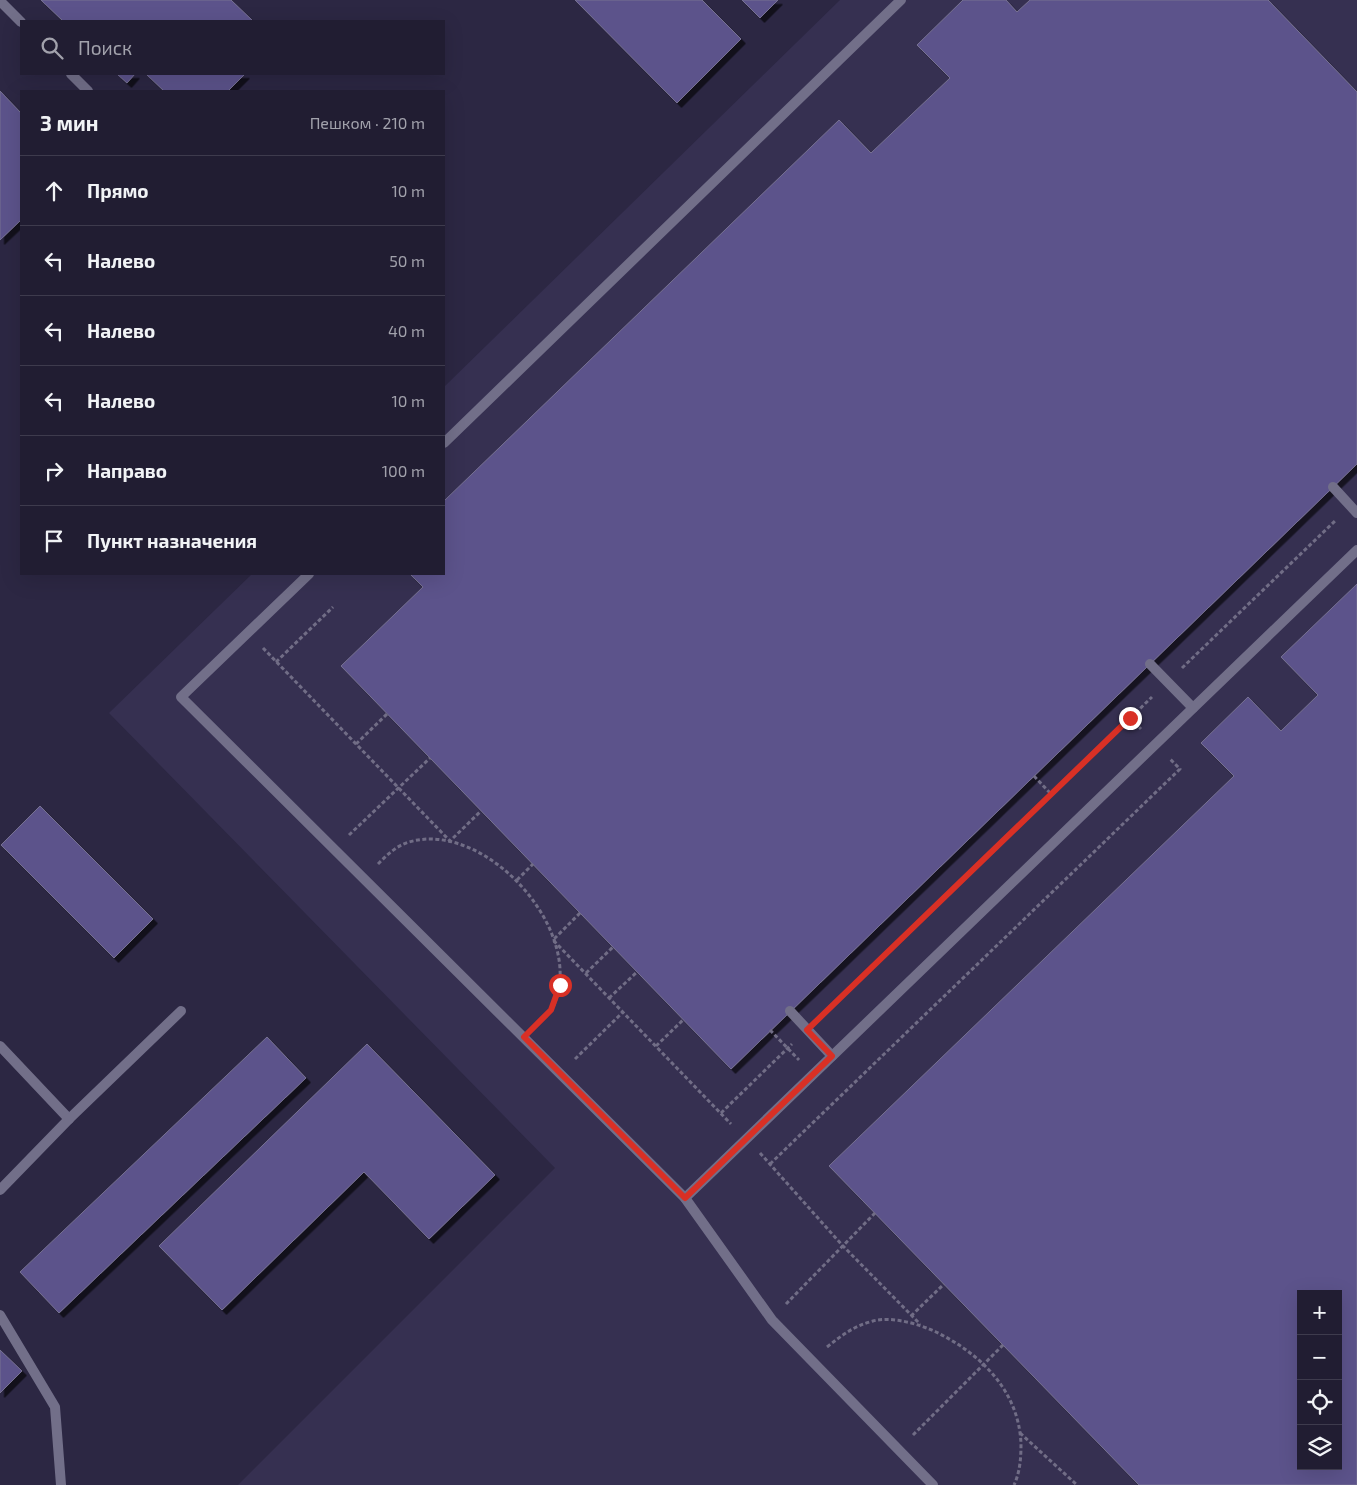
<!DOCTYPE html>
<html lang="ru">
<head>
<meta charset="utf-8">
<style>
  :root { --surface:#211d32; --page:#2d2a3e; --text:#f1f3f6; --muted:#a2a2ac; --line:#3e3b4d }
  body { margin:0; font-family:"Exo 2",sans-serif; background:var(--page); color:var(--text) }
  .controls { position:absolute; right:15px; bottom:15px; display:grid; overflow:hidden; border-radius:0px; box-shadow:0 5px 20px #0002 }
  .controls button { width:45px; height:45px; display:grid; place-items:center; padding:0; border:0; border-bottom:1px solid var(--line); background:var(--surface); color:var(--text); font:25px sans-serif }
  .stop { position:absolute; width:15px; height:15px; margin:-11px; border:4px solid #d93025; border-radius:50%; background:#fff }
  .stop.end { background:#d93025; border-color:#fff; box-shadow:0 1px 5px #0008 }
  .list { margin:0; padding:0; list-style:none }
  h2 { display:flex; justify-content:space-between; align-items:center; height:65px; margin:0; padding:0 20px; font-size:21px }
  h2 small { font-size:16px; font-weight:400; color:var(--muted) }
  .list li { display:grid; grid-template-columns:32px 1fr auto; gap:15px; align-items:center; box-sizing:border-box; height:70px; padding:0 20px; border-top:1px solid var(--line) }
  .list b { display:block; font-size:19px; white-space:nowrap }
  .list em { font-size:16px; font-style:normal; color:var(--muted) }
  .icon { flex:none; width:28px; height:28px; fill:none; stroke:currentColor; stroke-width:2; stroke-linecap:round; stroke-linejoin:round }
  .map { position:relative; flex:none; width:1357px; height:1485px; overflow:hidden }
  .search { position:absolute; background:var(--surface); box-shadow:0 5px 20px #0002; left:20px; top:20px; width:425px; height:55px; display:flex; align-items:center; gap:12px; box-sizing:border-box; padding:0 18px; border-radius:0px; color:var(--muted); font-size:19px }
  .panel { position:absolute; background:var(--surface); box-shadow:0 5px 20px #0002; left:20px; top:90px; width:425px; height:485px; border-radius:0px }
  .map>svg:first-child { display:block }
  .built { fill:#363051; fill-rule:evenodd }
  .building { fill:#5c528b; stroke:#777292; fill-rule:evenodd; filter:url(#shadow) }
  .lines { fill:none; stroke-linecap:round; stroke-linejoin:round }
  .path { stroke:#716d86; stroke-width:3; stroke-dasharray:4 2.5; stroke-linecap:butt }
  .lane { stroke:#726f89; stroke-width:10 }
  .route { stroke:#d93025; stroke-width:6 }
</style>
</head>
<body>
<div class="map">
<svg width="1357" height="1485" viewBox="0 0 1357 1485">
  <defs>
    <filter id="shadow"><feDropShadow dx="4.5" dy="4.5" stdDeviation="0" flood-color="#0009"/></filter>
  </defs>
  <rect width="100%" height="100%" fill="#2c2743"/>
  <path class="built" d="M840,0H1357V1485H238L555,1168L109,713L252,574H444V387ZM1301,1294H1338V1466H1301Z"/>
  <g class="building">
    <polygon points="41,0 231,0 253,21 63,21"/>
    <polygon points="575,0 702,0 741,39 677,103"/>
    <polygon points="742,0 778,0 760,18"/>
    <polygon points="963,0 1006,0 1017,12 1030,0 1268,0 1357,92 1357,464 731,1069 341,666 423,587 410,574 444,574 444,501 839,120 871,153 950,78 917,45"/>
    <polygon points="117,74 135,74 127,83"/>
    <polygon points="146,74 245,74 228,91 164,91"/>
    <polygon points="0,91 21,113 21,220 0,240"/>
    <path d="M1357,584V1485H1139L829,1166L1234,776L1201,743L1248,697L1281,731L1318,695L1281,657ZM1301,1294H1338V1466H1301Z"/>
    <polygon points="40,806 153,919 114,958 1,845"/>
    <polygon points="267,1037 306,1078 59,1313 20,1272"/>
    <polygon points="367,1044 495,1175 429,1239 364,1172 222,1310 159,1246"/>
    <polygon points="0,1350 22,1371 0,1393"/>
  </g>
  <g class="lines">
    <g class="path">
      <polyline points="263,648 450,841 481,811"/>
      <polyline points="276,662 333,607"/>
      <polyline points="1182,668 1336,520"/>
      <polyline points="1130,718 1141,729"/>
      <polyline points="356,744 387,714"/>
      <polyline points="1034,776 1051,794"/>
      <polyline points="349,835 430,758"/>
      <path d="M378,864C387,855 396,846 409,842C487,819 590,935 552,1009C549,1014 543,1018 539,1023"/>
      <polyline points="517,880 533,864"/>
      <polyline points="580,913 553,940 731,1124"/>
      <polyline points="586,973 613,947"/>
      <polyline points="609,998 637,972"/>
      <polyline points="822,1015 1152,697"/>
      <polyline points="770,1030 799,1060"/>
      <polyline points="656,1046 683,1020"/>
      <polyline points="575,1059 623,1012"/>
      <polyline points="721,1113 792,1044"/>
      <polyline points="760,1153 842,1245 920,1324"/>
      <polyline points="770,1164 1180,769 1169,758"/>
      <polyline points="786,1304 875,1213"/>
      <polyline points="911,1316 944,1284"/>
      <path d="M827,1347C842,1335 854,1326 873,1321C892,1316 919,1324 936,1332C981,1354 1019,1391 1021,1444C1021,1458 1020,1472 1014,1485"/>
      <polyline points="1020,1433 1077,1485"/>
      <polyline points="913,1435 1003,1345"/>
    </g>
    <g class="lane">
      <polyline points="0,1 21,22"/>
      <polyline points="71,74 88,91"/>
      <polyline points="444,443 901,0"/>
      <polyline points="1333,487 1357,513"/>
      <polyline points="309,574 181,697 685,1198 772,1320 933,1485"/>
      <polyline points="1150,664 1193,708"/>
      <polyline points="790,1011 832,1056"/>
      <polyline points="0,1046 69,1119"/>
      <polyline points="0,1190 69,1119 181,1011"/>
      <polyline points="685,1198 1357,550"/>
      <polyline points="0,1315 55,1407 61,1485"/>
    </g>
  </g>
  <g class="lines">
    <polyline class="route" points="560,985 551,1010 524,1037 685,1198 832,1056 807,1030 1130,718"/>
  </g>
</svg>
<div class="controls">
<button>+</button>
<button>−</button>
<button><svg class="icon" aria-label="locate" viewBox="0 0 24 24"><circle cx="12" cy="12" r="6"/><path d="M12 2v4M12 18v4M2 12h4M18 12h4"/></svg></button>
<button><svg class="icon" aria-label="layers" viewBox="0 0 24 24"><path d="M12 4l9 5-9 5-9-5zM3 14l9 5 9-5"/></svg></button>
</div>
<div class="stop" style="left:560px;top:985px"></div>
<div class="stop end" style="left:1130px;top:718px"></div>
<div class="search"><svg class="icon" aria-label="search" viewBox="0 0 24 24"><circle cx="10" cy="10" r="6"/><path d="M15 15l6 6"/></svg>Поиск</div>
<section class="panel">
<h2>3 мин<small>Пешком · 210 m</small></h2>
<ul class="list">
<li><svg class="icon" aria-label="ahead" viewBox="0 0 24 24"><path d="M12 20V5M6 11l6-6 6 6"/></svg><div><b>Прямо</b></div><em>10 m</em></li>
<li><svg class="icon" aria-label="left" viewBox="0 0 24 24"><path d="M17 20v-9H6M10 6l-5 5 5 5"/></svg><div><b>Налево</b></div><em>50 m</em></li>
<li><svg class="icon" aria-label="left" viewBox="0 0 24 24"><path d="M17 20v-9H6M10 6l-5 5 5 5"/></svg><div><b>Налево</b></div><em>40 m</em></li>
<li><svg class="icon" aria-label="left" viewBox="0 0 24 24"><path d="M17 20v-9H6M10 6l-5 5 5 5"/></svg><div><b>Налево</b></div><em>10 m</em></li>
<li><svg class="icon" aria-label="right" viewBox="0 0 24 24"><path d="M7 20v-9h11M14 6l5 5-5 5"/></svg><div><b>Направо</b></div><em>100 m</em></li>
<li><svg class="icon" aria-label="arrive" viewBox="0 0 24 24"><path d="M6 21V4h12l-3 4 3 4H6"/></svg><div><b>Пункт назначения</b></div></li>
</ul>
</section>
</div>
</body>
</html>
